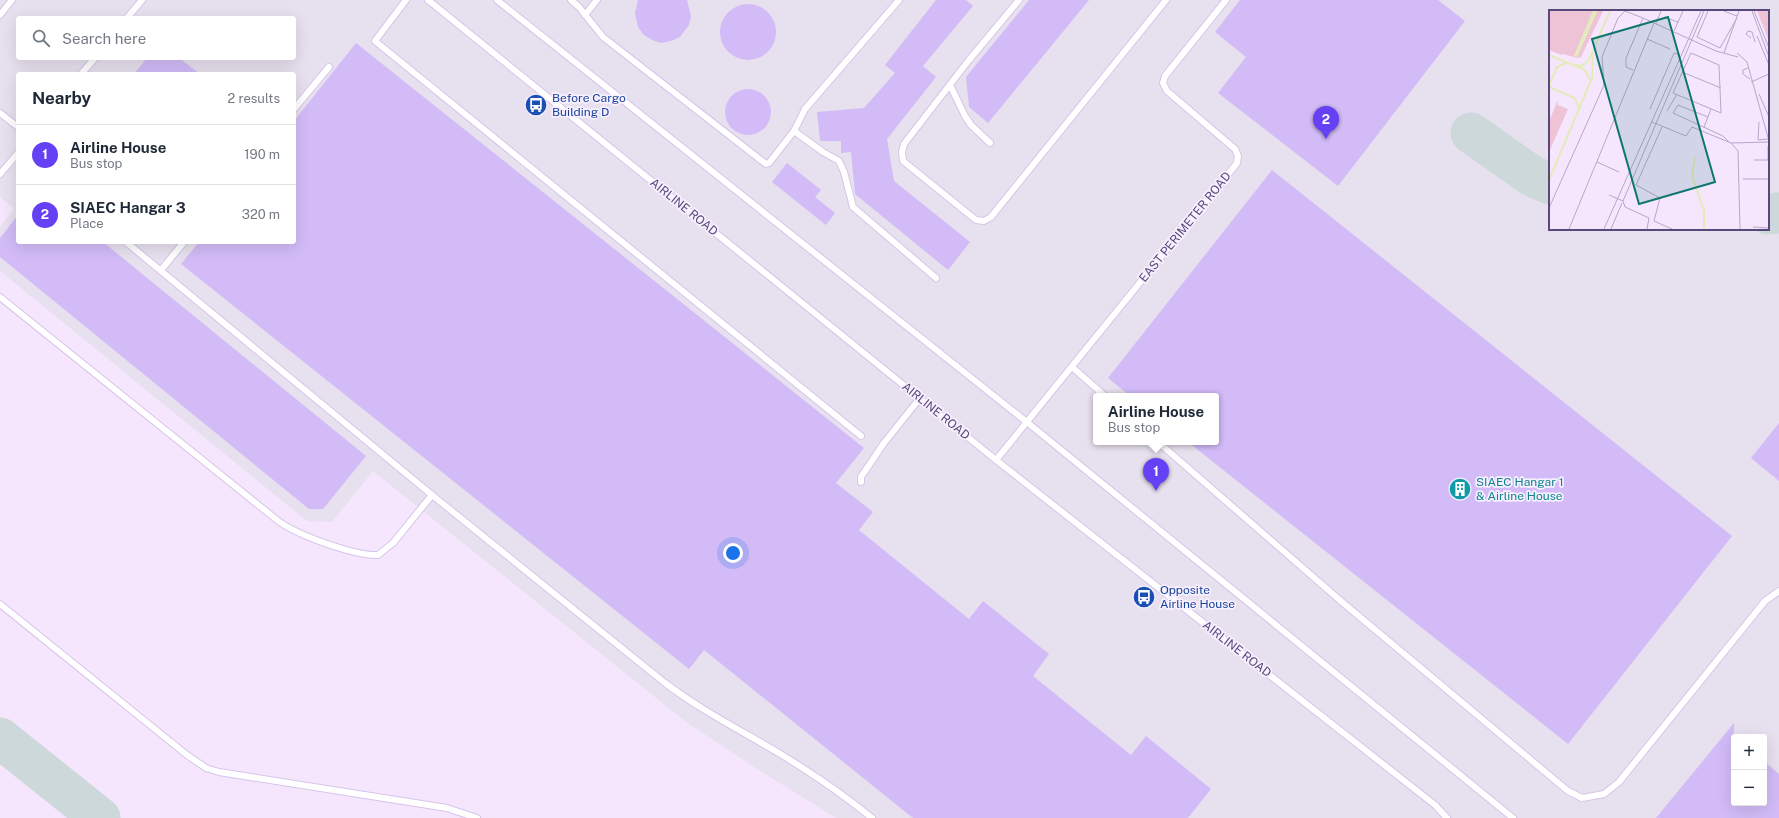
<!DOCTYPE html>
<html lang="en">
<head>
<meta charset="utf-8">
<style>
  :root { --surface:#fff; --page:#f2f2f3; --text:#1f2937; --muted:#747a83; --line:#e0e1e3; --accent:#6640f4 }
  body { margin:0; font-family:"Public Sans",sans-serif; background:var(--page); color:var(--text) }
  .controls { position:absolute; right:12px; bottom:12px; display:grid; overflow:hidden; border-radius:4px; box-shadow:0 4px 16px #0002 }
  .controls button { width:36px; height:36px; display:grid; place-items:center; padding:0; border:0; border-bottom:1px solid var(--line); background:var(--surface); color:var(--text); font:20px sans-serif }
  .you { position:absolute; left:733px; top:553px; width:14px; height:14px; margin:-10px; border:3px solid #fff; border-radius:50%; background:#1a73e8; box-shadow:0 0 0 6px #1a73e833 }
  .badge { display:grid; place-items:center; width:26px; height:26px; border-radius:50%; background:var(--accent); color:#fff; font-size:13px; font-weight:700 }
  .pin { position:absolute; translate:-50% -33px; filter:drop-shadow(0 1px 2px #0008) }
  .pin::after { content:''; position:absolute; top:21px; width:14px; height:12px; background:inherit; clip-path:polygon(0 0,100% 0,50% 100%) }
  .popup { position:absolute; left:1093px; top:393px; width:126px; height:52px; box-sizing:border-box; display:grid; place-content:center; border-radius:4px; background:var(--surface); filter:drop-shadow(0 1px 3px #0005); font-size:13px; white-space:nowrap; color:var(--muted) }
  .popup b { font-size:15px; color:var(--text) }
  .popup::after { content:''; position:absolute; left:50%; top:100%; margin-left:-8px; border:8px solid transparent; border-top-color:var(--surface) }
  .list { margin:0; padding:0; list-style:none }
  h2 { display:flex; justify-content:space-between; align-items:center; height:52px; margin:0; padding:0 16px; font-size:17px }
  h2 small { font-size:13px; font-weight:400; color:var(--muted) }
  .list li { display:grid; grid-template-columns:26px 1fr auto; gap:12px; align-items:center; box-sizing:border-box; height:60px; padding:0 16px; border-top:1px solid var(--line) }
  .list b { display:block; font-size:15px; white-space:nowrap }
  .list p { margin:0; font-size:13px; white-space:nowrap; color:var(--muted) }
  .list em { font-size:13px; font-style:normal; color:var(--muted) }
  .icon { flex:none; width:22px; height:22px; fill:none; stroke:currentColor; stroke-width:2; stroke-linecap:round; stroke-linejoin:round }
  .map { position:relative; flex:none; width:1779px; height:818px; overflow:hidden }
  .search { position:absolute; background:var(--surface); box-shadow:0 4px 16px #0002; left:16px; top:16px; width:280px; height:44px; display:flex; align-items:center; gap:10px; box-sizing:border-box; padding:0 14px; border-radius:4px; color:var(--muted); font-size:15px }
  .panel { position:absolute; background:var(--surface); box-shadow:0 4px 16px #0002; left:16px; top:72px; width:280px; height:172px; border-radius:4px }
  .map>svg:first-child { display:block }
  .industrial { fill:#e7e0ee; fill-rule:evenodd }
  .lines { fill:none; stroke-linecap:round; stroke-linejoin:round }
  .taxiway { stroke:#ccd8da; stroke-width:41 }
  .building { fill:#d2bbf7 }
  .service-casing { stroke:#d6c5e9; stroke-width:8 }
  .service { stroke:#fff; stroke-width:6 }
  .labels { text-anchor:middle; stroke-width:3.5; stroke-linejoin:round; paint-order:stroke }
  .transit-label { font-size:12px; fill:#164399; stroke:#f8efff; text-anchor:start }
  .street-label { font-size:12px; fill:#59487b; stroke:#f8efff }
  .culture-label { font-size:12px; fill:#0d838f; stroke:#f8efff; text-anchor:start }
  .inset-river { fill:none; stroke:#e4ebb8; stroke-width:2 }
  .inset-road { fill:none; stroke:#b7a7ca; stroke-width:1 }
  .view { fill:#0f766e; fill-opacity:0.15; stroke:#0f766e; stroke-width:2 }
  .inset-edge { fill:none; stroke:#59487b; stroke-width:2 }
</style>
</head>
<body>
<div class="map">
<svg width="1779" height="818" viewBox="0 0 1779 818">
  <rect width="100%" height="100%" fill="#f5e6fe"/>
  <path class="industrial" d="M0,0H1779V818H836L757,769L686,722L373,471L332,522L307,521L0,271V227L14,209L0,197ZM1550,11H1768V229H1550ZM18,18H294V58H18ZM18,74H294V242H18ZM1096,396H1216V442H1096ZM1734,737H1764V803H1734Z"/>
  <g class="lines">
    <g class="taxiway">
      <polyline points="1471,133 1532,176 1550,184"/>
      <polyline points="1768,214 1779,213"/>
      <polyline points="0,738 100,818"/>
    </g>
  </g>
  <g class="building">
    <polygon points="638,0 687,0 691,16 689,25 680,37 671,41 661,43 652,40 644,35 638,27 635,13"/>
    <polygon points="936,0 966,0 973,6 923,66 936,77 887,139 894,181 970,242 948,270 855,194 851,152 841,153 841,141 820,141 817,112 864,108 895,73 885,65"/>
    <polygon points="1029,0 1089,0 988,123 969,107 966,77"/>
    <polygon points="1240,0 1438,0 1465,21 1338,186 1218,93 1246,57 1215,32"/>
    <circle cx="748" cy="32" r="28"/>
    <polygon points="356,43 864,448 836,483 873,512 859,530 969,619 983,601 1049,654 1033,676 1131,755 1146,736 1211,789 1188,818 913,818 704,650 689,669 181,264 199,242 294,242 294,121"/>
    <polygon points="147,58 179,58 200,74 134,74"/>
    <circle cx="748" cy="112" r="23"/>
    <polygon points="787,163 821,190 815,197 835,213 826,225 772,182"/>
    <polygon points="1272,170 1732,536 1568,744 1188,442 1216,442 1216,396 1130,396 1108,378"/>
    <polygon points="18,215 18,242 103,242 366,456 323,509 309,509 0,257 0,238"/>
    <polygon points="1779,423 1779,481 1751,458"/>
    <polygon points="1734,723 1734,803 1764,803 1764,761 1779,774 1779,818 1656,818"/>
  </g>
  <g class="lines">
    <g class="service-casing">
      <g id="service">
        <polyline points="406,0 375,41 861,436"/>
        <polyline points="428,0 996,460 1435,805 1447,818"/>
        <polyline points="497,0 1028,423 1513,818"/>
        <polyline points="571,0 579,7 603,37 766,164 769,163 794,131 805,109 899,0"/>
        <polyline points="1019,0 969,60 904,144 902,152 903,161 976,220 984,221 991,217 1166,0"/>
        <polyline points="0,15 12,0"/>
        <polyline points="585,15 597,0"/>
        <polyline points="127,18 142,0"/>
        <polyline points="81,74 95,58"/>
        <polyline points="950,85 965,116 971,125 990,143"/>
        <polyline points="294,109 329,67"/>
        <polyline points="0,113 18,127"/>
        <polyline points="794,131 823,152 839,161 844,172 853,207 936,278"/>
        <polyline points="0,174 18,153"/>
        <path d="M126,242L432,495L665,683C702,711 742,731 782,755C813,774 844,795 872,818"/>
        <polyline points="161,270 184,242"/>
        <path d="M0,297L277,520C296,535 355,556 378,555L393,543L432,495"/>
        <polyline points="1072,367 1105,396"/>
        <polyline points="1158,442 1342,602 1568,791 1582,798 1604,794 1619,782 1765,601 1779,591"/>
        <polyline points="996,460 1237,163 1238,156 1235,149 1167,91 1163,83 1165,76 1226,0"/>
        <polyline points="861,482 861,477 884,443 920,398"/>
        <polyline points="0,604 187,755 206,768 219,772 447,808 477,818"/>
      </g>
    </g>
    <use href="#service" class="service"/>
  </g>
  <defs>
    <g id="bus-disc" transform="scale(1.15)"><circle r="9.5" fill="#1a4fb4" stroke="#f8efff"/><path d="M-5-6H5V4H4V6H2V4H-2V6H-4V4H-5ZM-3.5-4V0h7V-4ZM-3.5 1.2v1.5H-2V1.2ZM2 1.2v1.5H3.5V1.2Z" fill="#fff"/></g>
    <g id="building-disc" transform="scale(1.15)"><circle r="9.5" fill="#0f9aa8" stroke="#f8efff"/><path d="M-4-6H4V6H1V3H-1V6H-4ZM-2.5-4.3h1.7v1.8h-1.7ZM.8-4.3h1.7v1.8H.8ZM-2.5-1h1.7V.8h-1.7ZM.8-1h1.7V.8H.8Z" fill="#fff"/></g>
  </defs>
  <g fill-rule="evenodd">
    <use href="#bus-disc" x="536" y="105"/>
    <use href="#building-disc" x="1460" y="489"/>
    <use href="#bus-disc" x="1144" y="597"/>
  </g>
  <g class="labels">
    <g class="transit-label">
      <text x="552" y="102">Before Cargo<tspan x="552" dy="14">Building D</tspan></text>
      <text x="1160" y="594">Opposite<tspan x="1160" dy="14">Airline House</tspan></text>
    </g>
    <g class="street-label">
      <text transform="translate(684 207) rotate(39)" y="4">AIRLINE ROAD</text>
      <text transform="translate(1185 227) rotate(-51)" y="4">EAST PERIMETER ROAD</text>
      <text transform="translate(936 411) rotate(39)" y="4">AIRLINE ROAD</text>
      <text transform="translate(1237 649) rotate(38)" y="4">AIRLINE ROAD</text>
    </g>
    <g class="culture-label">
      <text x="1476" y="486">SIAEC Hangar 1<tspan x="1476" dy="14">&amp; Airline House</tspan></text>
    </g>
  </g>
  <g transform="translate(1549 10)">
    <rect width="220" height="220" fill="#f5e6fe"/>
    <path d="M0,1H44L25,46L28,47L48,1H54L32,47L28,48L14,44L13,45L0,40ZM208,1H220V31ZM9,90V95L19,99L0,142V111Z" fill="#eec3d5"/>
    <path d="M44,1H48L28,47L25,46Z" fill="#e4ebb8"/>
    <path class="inset-river" d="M0,45L36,60L42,71M24,55L33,56L40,50L61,1M0,75L8,57L17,53M0,77L26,88L30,98M146,147L143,165L155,201V219M0,170L43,68L44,42"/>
    <path class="inset-road" d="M159,1L148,27L171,38L188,8M175,1L188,6M203,1L220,47M205,1L220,38M115,7L129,12M107,13L112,1M125,21L134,1M208,26L220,55M202,28L197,24L199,21L203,22L206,32M98,29L121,39M142,43L170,55L172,103L124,83ZM175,43L190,1M188,43L198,52L220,131M199,58L194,60V64L201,69M84,60L77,57V48L94,8L167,41L189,47M133,62L172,78M202,72L220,64M210,84L220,107M101,99L125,43L131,45M118,101L128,84M159,107L129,95L124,103L174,126L180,132M103,112L137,126L143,117L182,133L189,141L191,219M210,112L209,130L219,129M113,117L87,175L111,188L105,211L123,219M155,117L162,99M182,133L220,132M219,136V150M205,150H220M48,152L70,162M194,169H220M60,185L74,191M74,191L155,1M74,191L76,197L100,208L98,219M0,198L55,75L53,47L69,8L76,1L94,8M204,217L220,218M20,219L105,13M55,219L152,1M62,219L73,193"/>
    <path class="view" d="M119,7L166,172L90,194L43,29Z"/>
    <rect width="220" height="220" class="inset-edge"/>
  </g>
</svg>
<div class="controls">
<button>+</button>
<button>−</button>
</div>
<div class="you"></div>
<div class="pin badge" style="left:1156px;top:491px">1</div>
<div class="popup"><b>Airline House</b>Bus stop</div>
<div class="pin badge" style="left:1326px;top:139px">2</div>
<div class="search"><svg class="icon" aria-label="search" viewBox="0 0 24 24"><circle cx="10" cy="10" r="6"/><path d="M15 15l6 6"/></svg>Search here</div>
<section class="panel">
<h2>Nearby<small>2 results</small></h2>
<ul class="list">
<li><span class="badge">1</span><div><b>Airline House</b><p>Bus stop</p></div><em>190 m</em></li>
<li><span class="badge">2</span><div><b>SIAEC Hangar 3</b><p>Place</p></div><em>320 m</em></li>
</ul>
</section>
</div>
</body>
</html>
